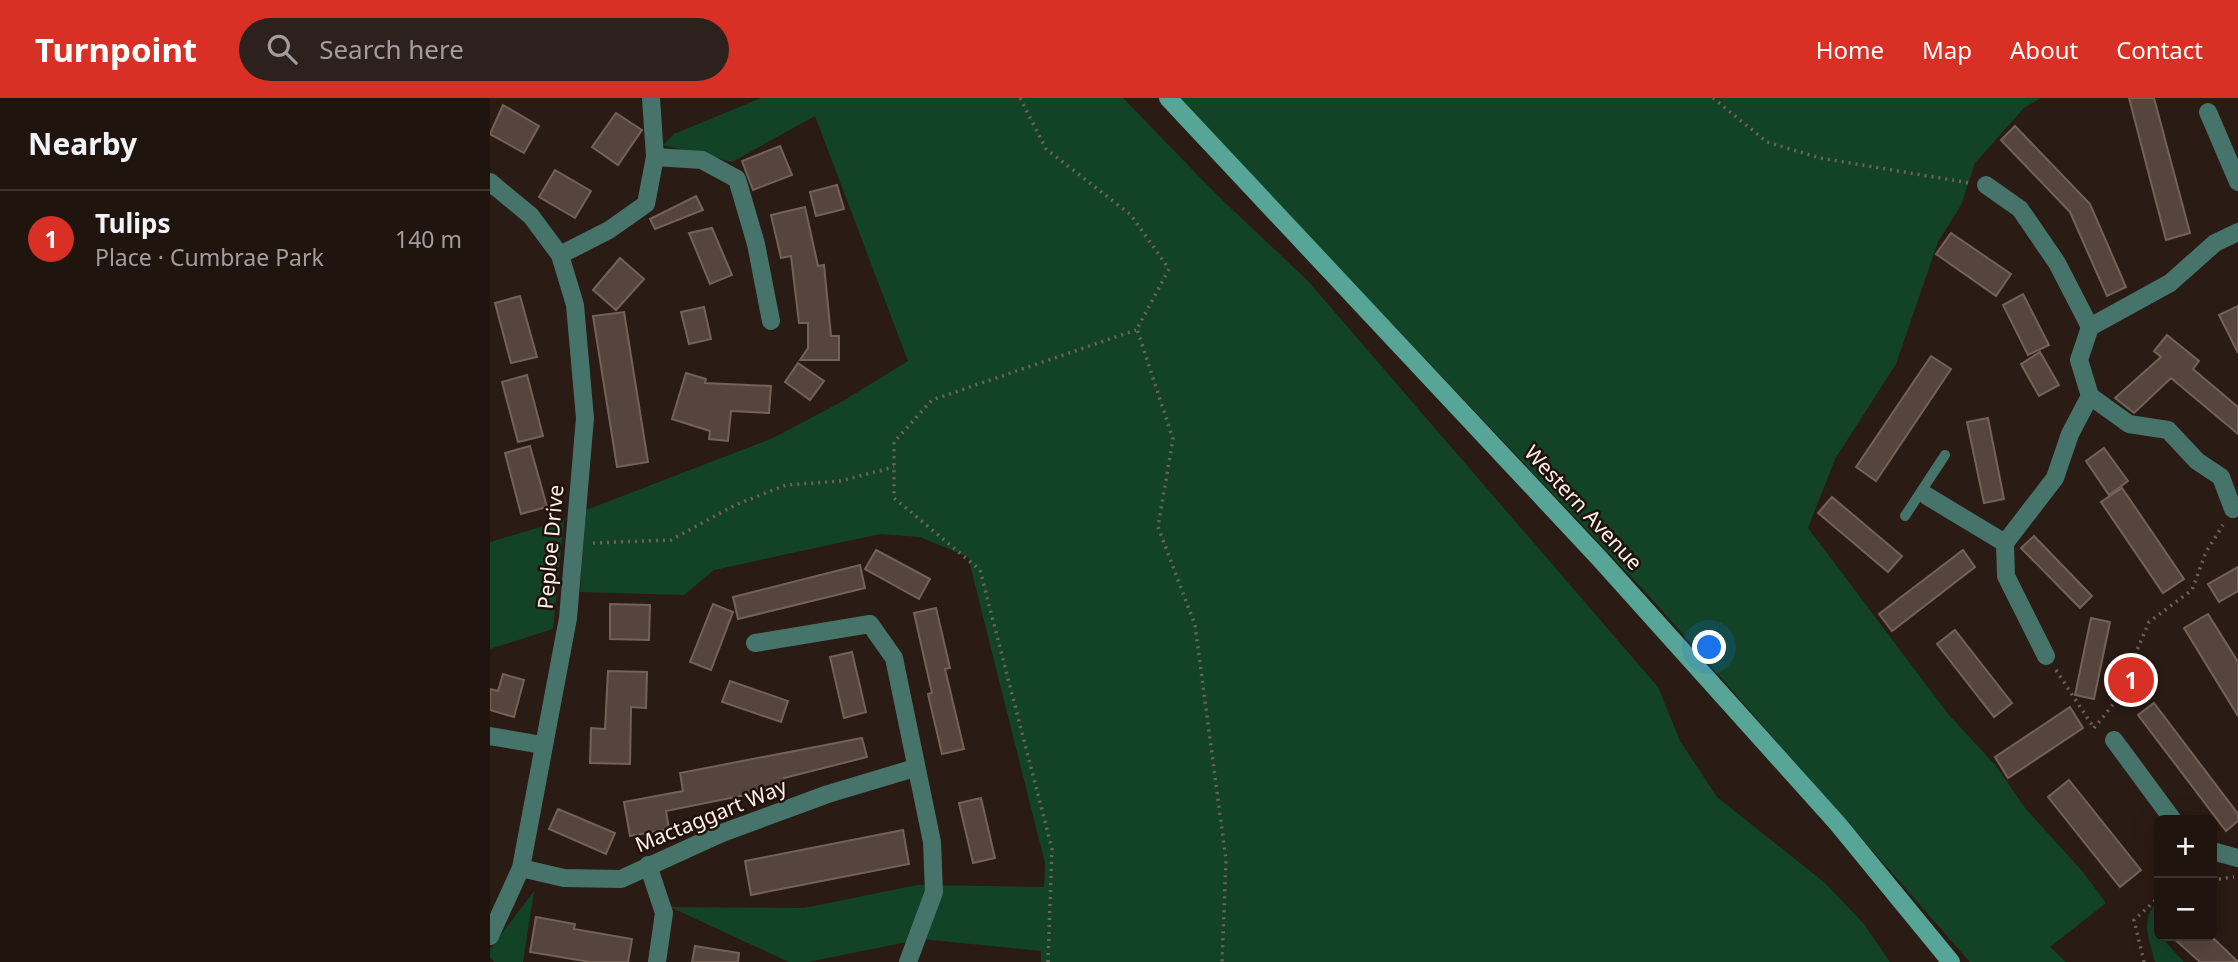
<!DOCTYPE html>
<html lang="en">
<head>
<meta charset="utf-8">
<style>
  :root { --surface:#20140f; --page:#2d211d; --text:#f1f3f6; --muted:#a29e9e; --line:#3d332f; --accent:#d93025 }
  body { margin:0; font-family:"Noto Sans",sans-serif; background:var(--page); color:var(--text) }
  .controls { position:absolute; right:21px; bottom:21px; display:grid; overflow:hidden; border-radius:10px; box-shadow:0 7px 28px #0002 }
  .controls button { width:63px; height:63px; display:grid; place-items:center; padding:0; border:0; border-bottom:2px solid var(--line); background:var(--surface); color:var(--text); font:35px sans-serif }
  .you { position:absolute; left:1220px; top:550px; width:24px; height:24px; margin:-18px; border:5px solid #fff; border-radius:50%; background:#1a73e8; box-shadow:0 0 0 10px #1a73e833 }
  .badge { display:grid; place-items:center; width:46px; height:46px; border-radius:50%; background:var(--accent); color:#fff; font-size:23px; font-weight:700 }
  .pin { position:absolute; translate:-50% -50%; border:4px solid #fff; box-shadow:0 2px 7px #0006 }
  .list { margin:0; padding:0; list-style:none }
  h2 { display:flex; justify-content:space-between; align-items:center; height:91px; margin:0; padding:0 28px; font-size:30px }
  h2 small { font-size:23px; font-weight:400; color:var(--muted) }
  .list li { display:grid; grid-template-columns:46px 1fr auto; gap:21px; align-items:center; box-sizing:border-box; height:98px; padding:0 28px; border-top:2px solid var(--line) }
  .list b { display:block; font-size:26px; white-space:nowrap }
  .list p { margin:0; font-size:23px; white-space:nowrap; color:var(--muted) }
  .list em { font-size:23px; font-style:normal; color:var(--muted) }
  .icon { flex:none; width:38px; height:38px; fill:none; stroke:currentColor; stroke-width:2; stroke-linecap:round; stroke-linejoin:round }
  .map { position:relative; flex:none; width:1748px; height:864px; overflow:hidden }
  header { display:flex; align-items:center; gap:42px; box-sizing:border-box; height:98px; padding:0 35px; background:var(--accent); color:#fff }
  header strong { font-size:33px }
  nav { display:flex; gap:38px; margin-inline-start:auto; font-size:24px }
  .search { width:490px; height:63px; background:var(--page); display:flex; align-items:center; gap:18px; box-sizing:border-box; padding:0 24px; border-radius:38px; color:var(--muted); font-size:26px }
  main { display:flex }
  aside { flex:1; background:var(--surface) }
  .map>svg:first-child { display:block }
  .green { fill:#124327 }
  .building { fill:#56453d; stroke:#746259; stroke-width:2 }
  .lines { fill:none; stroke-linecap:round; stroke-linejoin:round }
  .path { stroke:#70625b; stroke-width:3.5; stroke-dasharray:2 5; stroke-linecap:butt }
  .service { stroke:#46746b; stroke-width:10 }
  .minor { stroke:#46746b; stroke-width:18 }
  .secondary { stroke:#57a596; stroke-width:18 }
  .labels { text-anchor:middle; stroke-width:5; stroke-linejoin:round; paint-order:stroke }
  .street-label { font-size:21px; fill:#fcf1ec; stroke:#20120b }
</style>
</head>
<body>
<header>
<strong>Turnpoint</strong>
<div class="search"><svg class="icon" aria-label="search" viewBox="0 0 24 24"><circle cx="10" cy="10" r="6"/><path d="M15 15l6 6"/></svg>Search here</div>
<nav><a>Home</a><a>Map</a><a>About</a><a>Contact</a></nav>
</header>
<main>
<aside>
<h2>Nearby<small></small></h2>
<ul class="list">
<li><span class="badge">1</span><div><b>Tulips</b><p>Place · Cumbrae Park</p></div><em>140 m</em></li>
</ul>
</aside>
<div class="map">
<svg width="1748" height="864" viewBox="0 0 1748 864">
  <rect width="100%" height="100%" fill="#2a1b14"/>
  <g class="green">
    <polygon points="271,0 633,0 727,97 818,183 1168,589 1190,643 1227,699 1335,785 1374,826 1400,864 551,864 551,853 432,841 318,864 299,864 180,809 314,810 427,787 554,789 555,765 478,459 430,439 390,436 224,472 194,497 90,494 96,412 283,340 353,303 418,263 325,18 242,64 173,47 184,36"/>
    <polygon points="689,0 1551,0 1534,10 1485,65 1471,107 1448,144 1406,266 1345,361 1318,430 1459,617 1506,668 1535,710 1593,774 1616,805 1560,849 1576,864 1480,864 1161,500"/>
    <polygon points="74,422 63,531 0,551 0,444"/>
    <polygon points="44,793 33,864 4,864 0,859 0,851"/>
    <path d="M1669,803L1667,835L1694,864H1665C1660,842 1648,820 1669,803Z"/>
  </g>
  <g class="building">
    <polygon points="1639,0 1664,0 1700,135 1676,142"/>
    <polygon points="13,7 49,28 34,55 0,36"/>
    <polygon points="126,15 152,32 128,67 102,49"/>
    <polygon points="1525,28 1600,106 1636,189 1617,198 1580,114 1511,42"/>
    <polygon points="290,48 302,77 263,92 252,63"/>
    <polygon points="65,72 101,93 85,120 49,99"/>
    <polygon points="347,87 354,111 326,118 320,94"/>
    <polygon points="206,98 213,112 165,131 160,121"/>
    <polygon points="315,109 328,168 334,167 341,238 349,238 349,262 310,262 318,250 318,225 309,225 301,158 291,160 281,117"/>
    <polygon points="222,130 242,177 220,186 199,135"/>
    <polygon points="1461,135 1521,176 1506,198 1446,156"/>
    <polygon points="130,160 154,181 126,212 103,192"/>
    <polygon points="1533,196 1559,247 1538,257 1513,207"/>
    <polygon points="30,198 47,259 21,265 5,205"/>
    <polygon points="1748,208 1748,255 1729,217"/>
    <polygon points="214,209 221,241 199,246 191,214"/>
    <polygon points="134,214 158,364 127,369 103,218"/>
    <polygon points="1677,237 1709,263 1703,271 1748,309 1748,336 1681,280 1644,315 1625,300 1671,259 1664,253"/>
    <polygon points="1550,254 1569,287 1549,298 1531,266"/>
    <polygon points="1441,258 1461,271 1386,383 1366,369"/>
    <polygon points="308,265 334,283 320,302 295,284"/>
    <polygon points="196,275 216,281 215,285 281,288 279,315 241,313 238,343 219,341 220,333 182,321"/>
    <polygon points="37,277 53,338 28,344 12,284"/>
    <polygon points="1498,320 1514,401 1494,405 1477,324"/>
    <polygon points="40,348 57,409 31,416 15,355"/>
    <polygon points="1614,350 1638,383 1619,397 1596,363"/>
    <polygon points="1632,390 1694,481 1673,495 1611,404"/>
    <polygon points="1342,399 1412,458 1398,474 1328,415"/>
    <polygon points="1544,438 1602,498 1590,510 1531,450"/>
    <polygon points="386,452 440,481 429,501 375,471"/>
    <polygon points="1473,452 1485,469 1402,533 1389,516"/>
    <polygon points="370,467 375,490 248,521 243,499"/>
    <polygon points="1748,469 1748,493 1729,504 1718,486"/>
    <polygon points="120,506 160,507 159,542 120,541"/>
    <polygon points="223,506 243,514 221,572 200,564"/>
    <polygon points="446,510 460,570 455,571 474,651 452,656 438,596 442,595 424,515"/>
    <polygon points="1718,516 1748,564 1748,618 1694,530"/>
    <polygon points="1601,520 1620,524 1604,601 1585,597"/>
    <polygon points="1465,532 1522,605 1504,619 1447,546"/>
    <polygon points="362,554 376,614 354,620 340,559"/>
    <polygon points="118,573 157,574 156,610 141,609 140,666 100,665 101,630 115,631"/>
    <polygon points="13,576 34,582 24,619 0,612 0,591 8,593"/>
    <polygon points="240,583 298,603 291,624 232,604"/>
    <polygon points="1664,605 1748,716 1748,723 1736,733 1648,617"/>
    <polygon points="1580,609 1593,630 1518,680 1505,659"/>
    <polygon points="372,640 377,659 294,680 295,689 176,713 179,731 140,738 134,704 193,693 190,675"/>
    <polygon points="1579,682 1651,772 1630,789 1558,699"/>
    <polygon points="491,700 505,760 483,765 469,705"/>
    <polygon points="68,711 125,735 116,756 59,731"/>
    <polygon points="413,732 419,766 261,797 255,763"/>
    <polygon points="46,819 85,826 84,831 142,841 138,864 100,864 40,854"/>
    <polygon points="1681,838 1721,838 1748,864 1710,864"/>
    <polygon points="205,848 249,855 248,864 202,864"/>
  </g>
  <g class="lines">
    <g class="path">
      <polyline points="530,0 556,51 641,117 679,171 647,231 683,341 668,429 705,527 736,762 732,864"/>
      <polyline points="1223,0 1277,44 1330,60 1480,85"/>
      <polyline points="103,445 181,442 245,407 296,387 350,383 404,369"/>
      <polyline points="1566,572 1604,630"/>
      <polyline points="1604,630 1625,604 1659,524 1702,492 1716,454 1733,427"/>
      <polyline points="1722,782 1744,779"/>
      <polyline points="558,864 562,751 490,472 404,400 404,344 442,302 646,232"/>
      <polyline points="1654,864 1644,822 1669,799"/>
    </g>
    <polyline class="service" points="1415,418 1455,357"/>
    <g class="minor">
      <polyline points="1718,14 1748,84"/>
      <polyline points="165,59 212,62 247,81 266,146 281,223"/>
      <polyline points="0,84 41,118 70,157 85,207 95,320 78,520 31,770 0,838"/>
      <polyline points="1496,87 1530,111 1567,165 1600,229"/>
      <polyline points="70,157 119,132 156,106 165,59 161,0"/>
      <polyline points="1600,298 1639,326 1678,332 1707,363 1731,379 1743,411"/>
      <polyline points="1437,398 1515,445"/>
      <polyline points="1515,445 1565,380 1580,336 1600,298 1589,262 1600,229 1680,185 1725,145 1748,134"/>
      <polyline points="1515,445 1516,478 1556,558"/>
      <polyline points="265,545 380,526 404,560 442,744 444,794 418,864"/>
      <polyline points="0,638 52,647"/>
      <polyline points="1624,642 1683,722"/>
      <polyline points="1722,753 1748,760"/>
      <polyline points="158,767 174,815 167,864"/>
      <polyline points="31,770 74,780 131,781 232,735 338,696 425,670"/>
    </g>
    <polyline class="secondary" points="678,0 1109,460 1347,725 1461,864"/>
  </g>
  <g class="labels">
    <g class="street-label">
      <text transform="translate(1093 410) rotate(47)" y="7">Western Avenue</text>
      <text transform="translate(61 449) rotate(-85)" y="7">Peploe Drive</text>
      <text transform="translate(221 718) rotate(-22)" y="7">Mactaggart Way</text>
    </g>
  </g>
</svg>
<div class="controls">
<button>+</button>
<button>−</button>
</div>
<div class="you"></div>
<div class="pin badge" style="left:1641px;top:582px">1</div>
</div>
</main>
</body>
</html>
